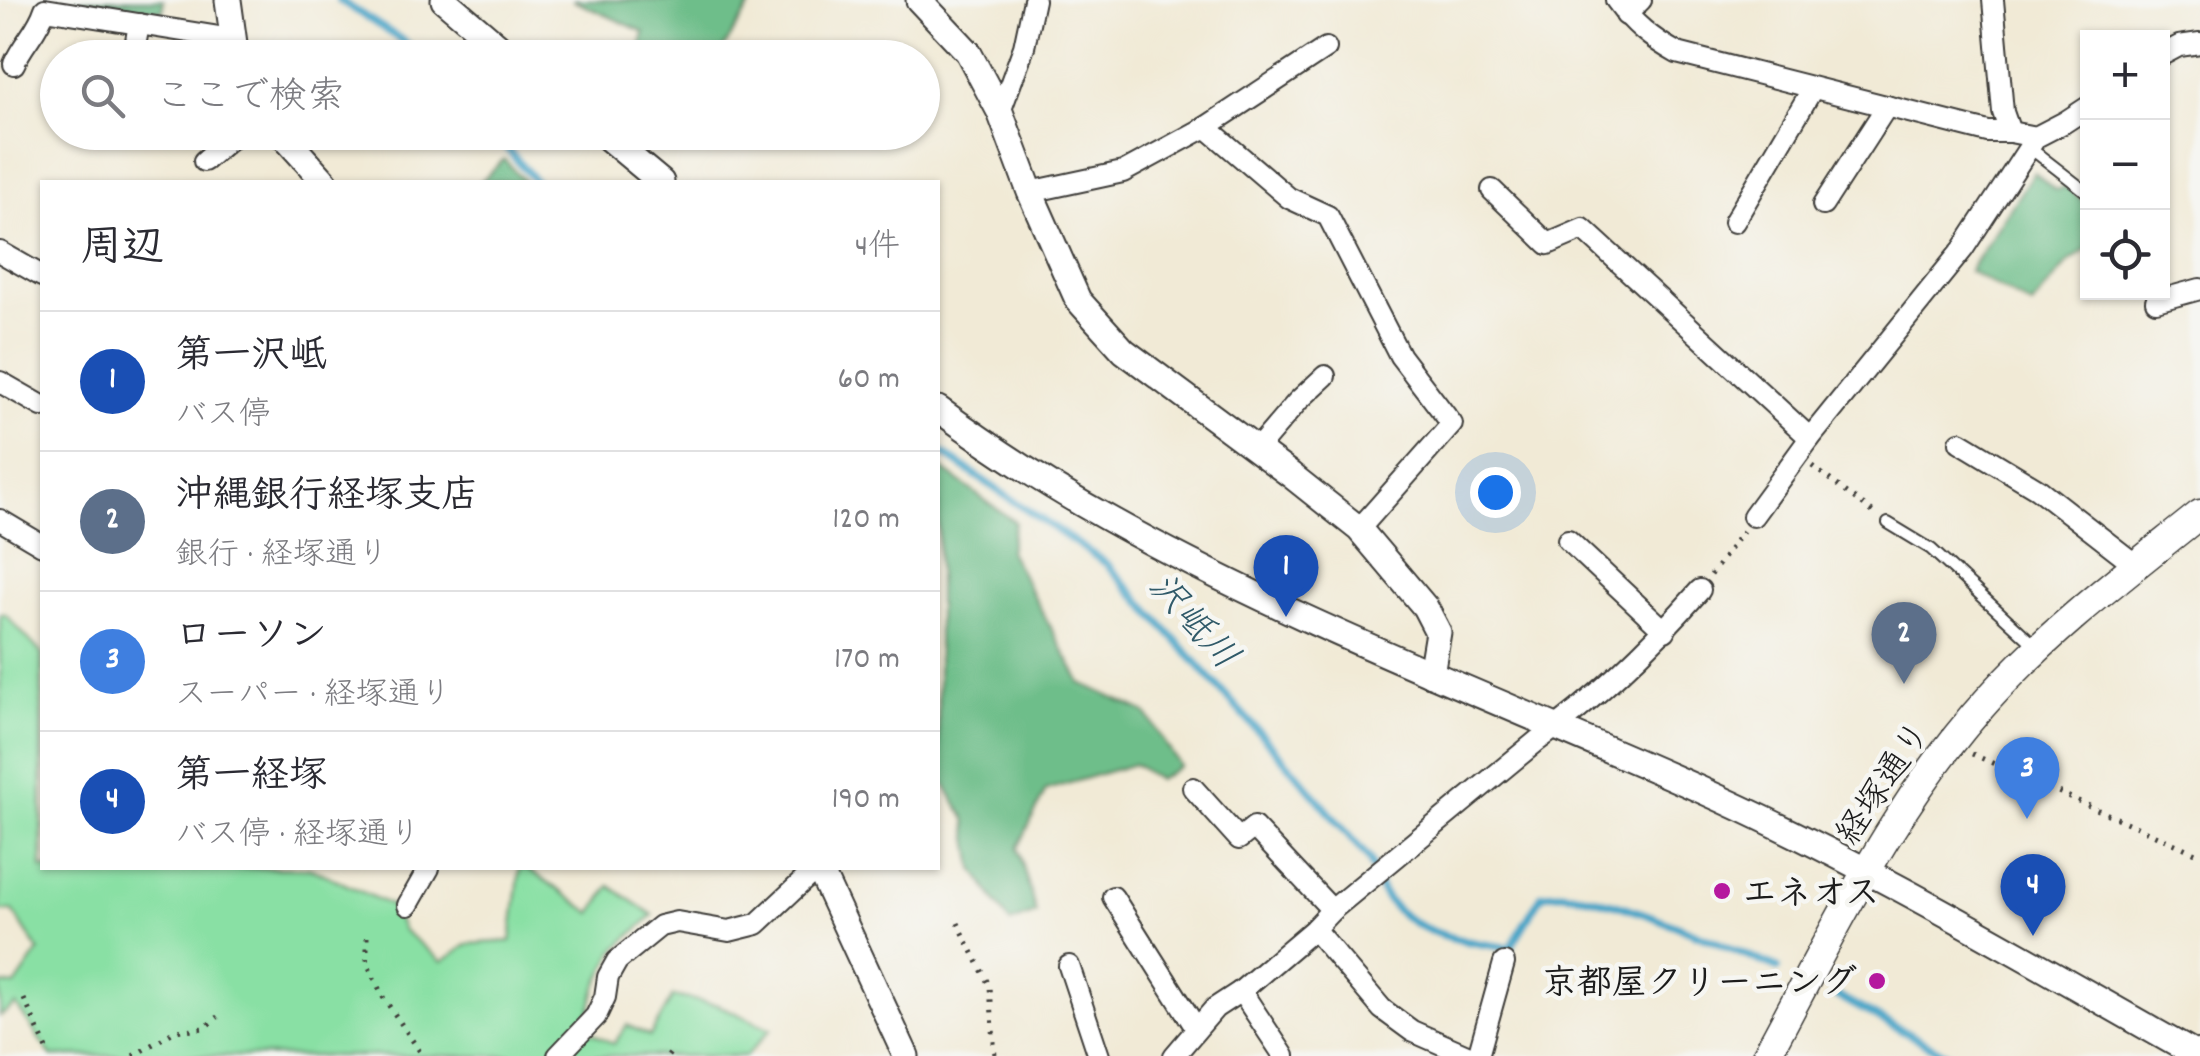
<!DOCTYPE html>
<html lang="ja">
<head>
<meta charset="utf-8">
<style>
  :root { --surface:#fff; --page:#f2f2f3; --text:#2b2b33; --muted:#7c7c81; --line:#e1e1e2; --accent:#b5179e }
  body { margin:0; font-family:Dekko,"Klee One",sans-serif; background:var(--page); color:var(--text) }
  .controls { position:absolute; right:30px; top:30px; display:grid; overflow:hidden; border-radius:0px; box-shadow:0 2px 8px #0004 }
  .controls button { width:90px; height:90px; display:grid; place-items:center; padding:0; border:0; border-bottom:2px solid var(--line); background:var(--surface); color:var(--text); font:50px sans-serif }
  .you { position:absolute; left:1495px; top:492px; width:35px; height:35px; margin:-25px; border:8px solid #fff; border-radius:50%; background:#1a73e8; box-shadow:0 0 0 15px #1a73e833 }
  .badge { display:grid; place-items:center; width:65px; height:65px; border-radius:50%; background:var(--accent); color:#fff; font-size:32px; font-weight:700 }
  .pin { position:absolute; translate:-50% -82px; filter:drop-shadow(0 2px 5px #0008) }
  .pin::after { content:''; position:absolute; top:52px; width:35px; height:30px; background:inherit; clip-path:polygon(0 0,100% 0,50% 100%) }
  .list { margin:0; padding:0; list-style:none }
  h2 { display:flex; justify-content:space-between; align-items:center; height:130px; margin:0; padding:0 40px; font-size:42px }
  h2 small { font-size:32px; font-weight:400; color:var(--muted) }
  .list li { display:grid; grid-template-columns:65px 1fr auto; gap:30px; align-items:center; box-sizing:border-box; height:140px; padding:0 40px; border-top:2px solid var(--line) }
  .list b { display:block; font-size:38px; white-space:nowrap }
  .list p { margin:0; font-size:32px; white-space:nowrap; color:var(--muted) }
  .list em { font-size:32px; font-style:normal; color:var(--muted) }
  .icon { flex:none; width:55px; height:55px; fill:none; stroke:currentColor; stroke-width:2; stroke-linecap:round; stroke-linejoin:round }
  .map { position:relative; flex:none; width:2200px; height:1056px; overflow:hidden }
  .search { position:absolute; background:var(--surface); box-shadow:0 2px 8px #0004; left:40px; top:40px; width:900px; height:110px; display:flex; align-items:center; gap:25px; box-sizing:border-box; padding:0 35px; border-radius:55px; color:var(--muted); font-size:38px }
  .panel { position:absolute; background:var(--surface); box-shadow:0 2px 8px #0004; left:40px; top:180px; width:900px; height:690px; border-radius:0px }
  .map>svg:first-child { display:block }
  .green { fill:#89e0a4; stroke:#527e60; stroke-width:2.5 }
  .forest { fill:#6ebe8a; stroke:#456d53; stroke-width:2.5 }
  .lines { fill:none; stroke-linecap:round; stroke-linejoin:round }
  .stream { stroke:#49a5c7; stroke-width:8 }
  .service-casing { stroke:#3c3b38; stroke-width:14 }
  .minor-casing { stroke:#3c3b38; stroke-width:24 }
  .tertiary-casing { stroke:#3c3b38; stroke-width:29 }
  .secondary-casing { stroke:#3c3b38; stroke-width:31 }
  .path { stroke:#3c3b38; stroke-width:5; stroke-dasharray:2.5 8; stroke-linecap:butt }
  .service { stroke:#fff; stroke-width:10 }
  .minor { stroke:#fff; stroke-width:20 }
  .tertiary { stroke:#fff; stroke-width:25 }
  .secondary { stroke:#fff; stroke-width:28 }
  .poi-dot { fill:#b5179e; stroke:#f6f6f2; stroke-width:4 }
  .labels { text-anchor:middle; stroke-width:9; stroke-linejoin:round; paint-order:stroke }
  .street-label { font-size:35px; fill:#1c1c1c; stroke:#f6f6f2 }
  .poi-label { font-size:35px; font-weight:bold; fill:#1c1c1c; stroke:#f6f6f2; text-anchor:start }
  .water-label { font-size:38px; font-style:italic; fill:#305a69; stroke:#f6f6f2 }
</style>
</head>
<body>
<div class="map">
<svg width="2200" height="1056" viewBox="0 0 2200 1056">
  <rect width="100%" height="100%" fill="#f6f6f2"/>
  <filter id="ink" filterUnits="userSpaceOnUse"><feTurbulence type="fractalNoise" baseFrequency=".01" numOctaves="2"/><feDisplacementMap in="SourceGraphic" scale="20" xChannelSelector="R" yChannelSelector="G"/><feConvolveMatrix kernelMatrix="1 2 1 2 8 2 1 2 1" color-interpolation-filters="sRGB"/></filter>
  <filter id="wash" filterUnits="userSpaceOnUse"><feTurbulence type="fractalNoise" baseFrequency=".0048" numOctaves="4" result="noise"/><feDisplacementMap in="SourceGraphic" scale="40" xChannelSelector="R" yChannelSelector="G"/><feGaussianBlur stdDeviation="2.25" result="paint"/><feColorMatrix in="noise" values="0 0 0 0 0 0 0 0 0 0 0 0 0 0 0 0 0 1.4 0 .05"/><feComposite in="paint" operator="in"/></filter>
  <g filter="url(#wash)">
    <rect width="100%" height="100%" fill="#f1ead6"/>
    <g class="green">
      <polygon points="0,614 5,614 42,654 42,868 311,868 390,905 403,930 442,962 468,944 511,941 520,868 527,868 592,913 610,886 653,915 614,951 596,988 590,1011 550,1056 51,1056 16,1005 0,1016 0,984 15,986 39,951 13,911 0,911"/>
      <polygon points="673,996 718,1005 771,1029 746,1056 565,1056 586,1030 614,1044 627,1025 650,1036"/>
    </g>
    <g class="forest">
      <polygon points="71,0 163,0 163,11"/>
      <polygon points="572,0 737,0 751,5 718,57 638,58 644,32"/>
      <polygon points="504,159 525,182 480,182"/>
      <polygon points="2034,172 2055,190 2067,187 2087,204 2088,248 2067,264 2032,306 1969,271"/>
      <polygon points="938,466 1015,522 1009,551 1081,683 1146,713 1180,766 1158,780 1134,764 1046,790 1018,848 1036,913 1010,923 974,869 966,819 938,774"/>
    </g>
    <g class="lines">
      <g class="stream">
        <polyline points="339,0 405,42 422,58"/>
        <polyline points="493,132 536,182"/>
        <polyline points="938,450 1107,564 1294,771 1369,859 1373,869"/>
        <path d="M1378,883C1400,934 1461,941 1510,948L1542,895C1593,883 1725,947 1777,968"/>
        <polyline points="1834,994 1949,1056"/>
      </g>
    </g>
  </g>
  <g filter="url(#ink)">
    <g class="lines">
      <g class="service-casing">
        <g id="service">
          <polyline points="2030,148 2088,193"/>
          <polyline points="1888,523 1931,549 2038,648"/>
        </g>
      </g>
      <g class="minor-casing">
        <g id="minor">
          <path d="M1616,0C1633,24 1652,39 1677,53L1988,132H2010L2036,137"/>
          <polyline points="1993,0 2003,112 2010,132"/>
          <polyline points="1626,15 1641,0"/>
          <polyline points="2162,55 2179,46 2200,43"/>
          <polyline points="133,58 139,24"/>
          <path d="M14,64C23,43 38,31 45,9L232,39"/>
          <polyline points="1000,112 1024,47 1034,0"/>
          <polyline points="1206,127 1326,48"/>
          <polyline points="204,161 238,132"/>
          <polyline points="1492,190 1548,244 1583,229 1810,438"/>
          <polyline points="1030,192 1123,172 1206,127 1289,198 1328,216 1400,356 1452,424 1359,529"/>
          <polyline points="1823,205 1887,106"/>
          <polyline points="1734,222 1813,88"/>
          <polyline points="0,252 42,276"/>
          <polyline points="2156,301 2200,289"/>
          <polyline points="0,382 42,406"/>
          <polyline points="1960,442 2038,489 2136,565"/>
          <polyline points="1257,449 1298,401 1325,376"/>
          <polyline points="1753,516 1810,438 1963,249 2036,137 2065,122 2088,107"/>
          <polyline points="0,520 42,545"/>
          <polyline points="1568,540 1665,631"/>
          <polyline points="1193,788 1239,839 1254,827 1332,910"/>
          <polyline points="1113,897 1196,1028"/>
          <polyline points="408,905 429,868"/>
          <polyline points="1314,929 1382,1009 1412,1031 1469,1056"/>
          <polyline points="1069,966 1099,1056"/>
          <polyline points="1241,991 1284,1056"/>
          <polyline points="558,1056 596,1016 605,997 608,977 617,961 660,926 677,922 729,931 757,924 817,868"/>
          <path d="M1174,1056L1215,1008L1241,991L1314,929L1332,910L1537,741C1597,698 1651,646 1700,590"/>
          <polyline points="1478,1056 1504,963"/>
        </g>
      </g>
      <g class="tertiary-casing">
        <g id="tertiary">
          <polyline points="228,0 236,58"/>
          <polyline points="444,0 512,58"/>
          <polyline points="919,0 968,52 1000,112 1030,192 1078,300 1124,351 1291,475 1359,529 1425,607 1438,632 1431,674"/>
          <polyline points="280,132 325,182"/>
          <polyline points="601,132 661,182"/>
          <path d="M938,409C993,449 1049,486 1109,519C1298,625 1502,701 1699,789C1872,866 2034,964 2198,1056"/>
          <polyline points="819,868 906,1056"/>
        </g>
      </g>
      <g class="secondary-casing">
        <path id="secondary" d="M1766,1056C1834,931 1895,800 1992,695C2054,627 2129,571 2200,514"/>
      </g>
      <g class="path">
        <polyline points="1812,466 1875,514"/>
        <polyline points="1711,575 1743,531"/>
        <polyline points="1972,754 2200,855"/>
        <polyline points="958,923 990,987 995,1056"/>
        <polyline points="367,937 367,963 383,997 423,1056"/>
        <polyline points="24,999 50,1056"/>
        <polyline points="133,1056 175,1031 204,1028 218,1017"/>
        <polyline points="668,1056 672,1051"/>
      </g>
      <use href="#service" class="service"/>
      <use href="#minor" class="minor"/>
      <use href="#tertiary" class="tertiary"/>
      <use href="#secondary" class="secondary"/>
    </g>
  </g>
  <g class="poi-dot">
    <circle cx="1722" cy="891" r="10"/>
    <circle cx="1877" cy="981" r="10"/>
  </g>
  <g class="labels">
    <g class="street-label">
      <text transform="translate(1882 782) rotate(-56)" y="12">経塚通り</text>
    </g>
    <g class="poi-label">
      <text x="1742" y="903">エネオス</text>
      <text x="1857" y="993" text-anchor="end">京都屋クリーニング</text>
    </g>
    <g class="water-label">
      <text transform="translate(1195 620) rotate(48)" y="13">沢岻川</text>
    </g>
  </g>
</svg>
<div class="controls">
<button>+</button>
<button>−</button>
<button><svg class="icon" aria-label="locate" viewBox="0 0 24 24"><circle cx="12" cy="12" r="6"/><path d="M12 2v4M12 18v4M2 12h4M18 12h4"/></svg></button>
</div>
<div class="you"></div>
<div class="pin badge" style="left:1286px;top:617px;background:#1a4fb4">1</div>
<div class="pin badge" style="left:1904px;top:684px;background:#5c6f8a">2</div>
<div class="pin badge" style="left:2027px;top:819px;background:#3f7fe0">3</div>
<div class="pin badge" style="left:2033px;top:936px;background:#1a4fb4">4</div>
<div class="search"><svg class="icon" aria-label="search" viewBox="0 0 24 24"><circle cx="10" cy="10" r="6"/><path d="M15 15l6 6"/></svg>ここで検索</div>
<section class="panel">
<h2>周辺<small>4件</small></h2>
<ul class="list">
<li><span class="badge" style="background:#1a4fb4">1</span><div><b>第一沢岻</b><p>バス停</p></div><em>60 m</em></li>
<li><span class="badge" style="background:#5c6f8a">2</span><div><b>沖縄銀行経塚支店</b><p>銀行 · 経塚通り</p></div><em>120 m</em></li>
<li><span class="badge" style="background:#3f7fe0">3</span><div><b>ローソン</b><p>スーパー · 経塚通り</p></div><em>170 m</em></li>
<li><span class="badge" style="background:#1a4fb4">4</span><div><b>第一経塚</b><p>バス停 · 経塚通り</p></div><em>190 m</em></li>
</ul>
</section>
</div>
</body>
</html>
